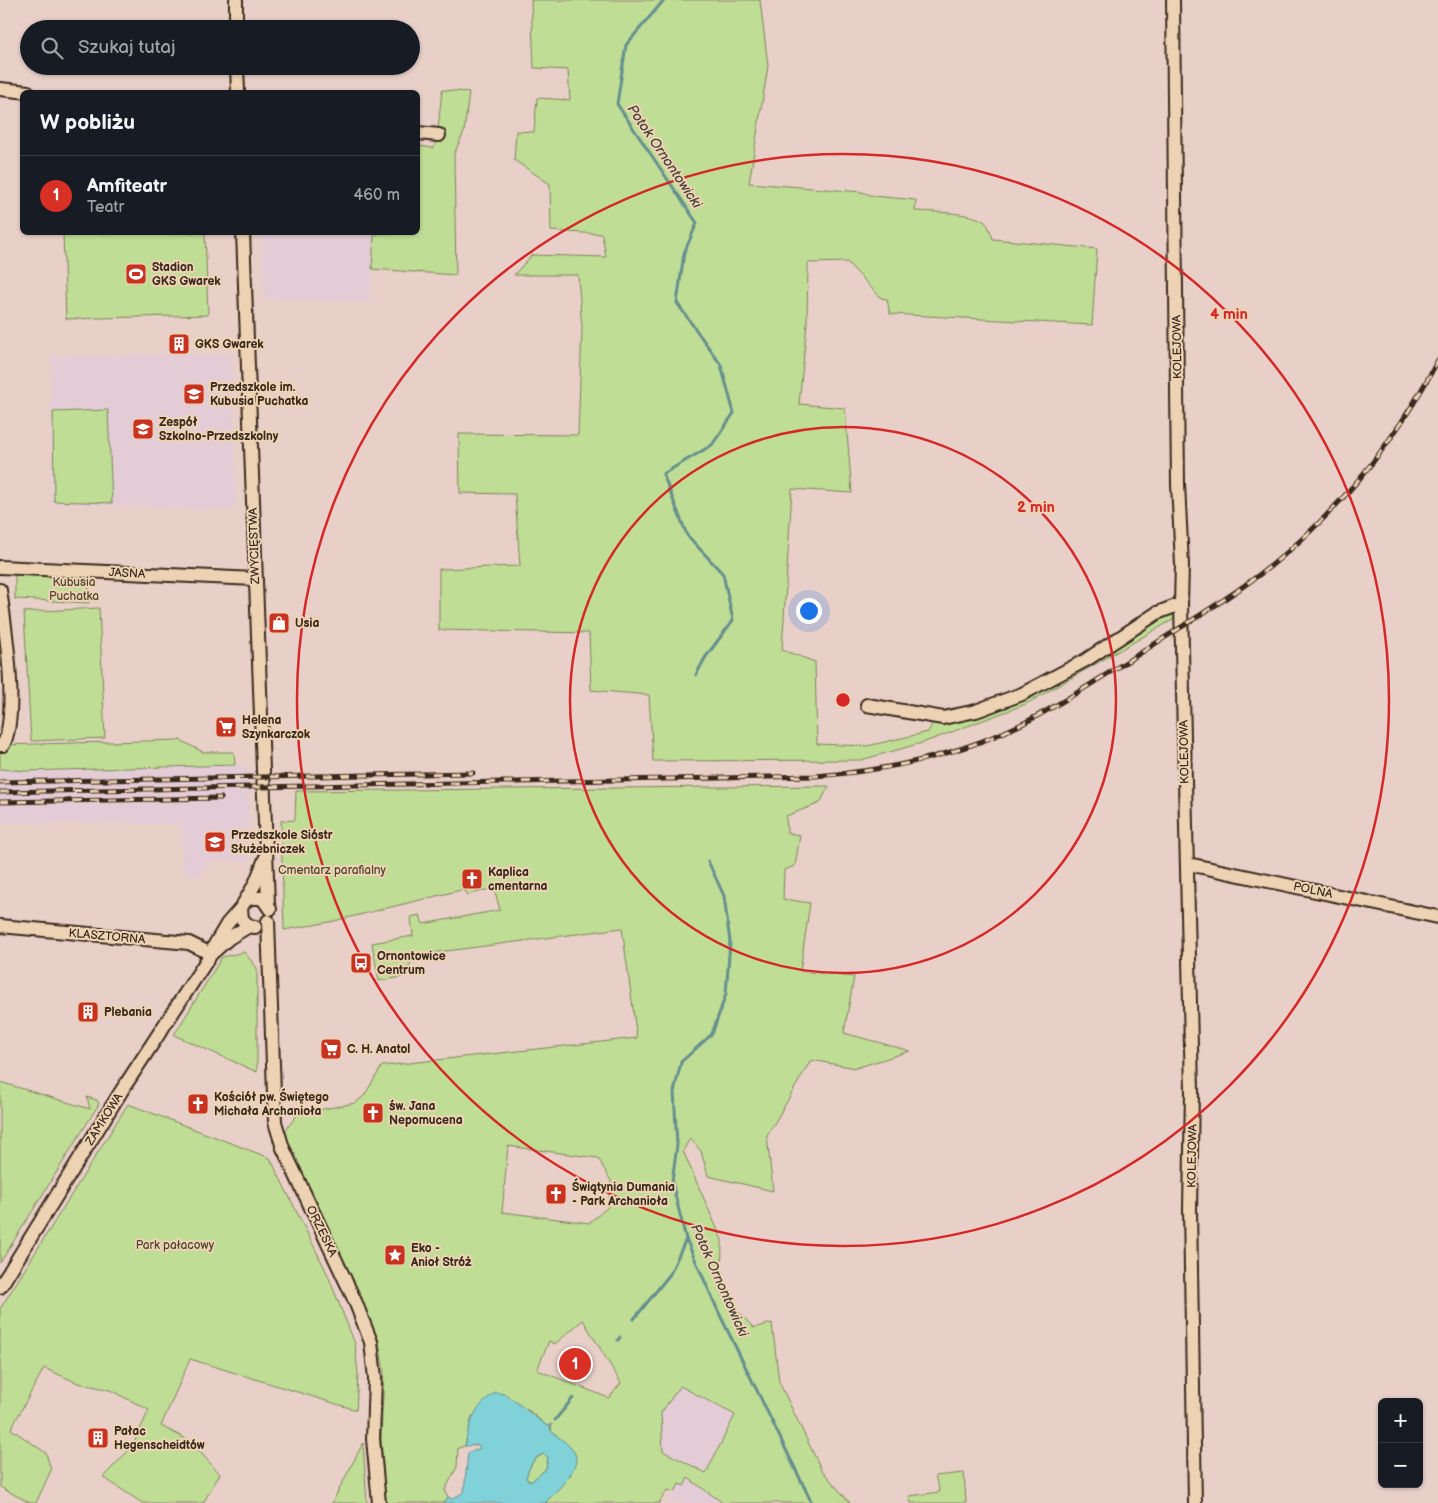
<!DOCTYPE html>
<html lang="pl">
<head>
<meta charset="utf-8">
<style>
  :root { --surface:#171b24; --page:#242831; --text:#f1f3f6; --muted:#9ea1a6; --line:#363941; --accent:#d93025 }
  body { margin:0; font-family:"Balsamiq Sans",sans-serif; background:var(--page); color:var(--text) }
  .controls { position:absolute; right:15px; bottom:15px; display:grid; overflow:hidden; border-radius:8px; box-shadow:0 1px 4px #0004 }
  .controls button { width:45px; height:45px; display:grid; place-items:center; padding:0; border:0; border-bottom:1px solid var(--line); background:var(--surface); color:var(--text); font:25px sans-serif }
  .you { position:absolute; left:808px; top:610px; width:18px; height:18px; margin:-12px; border:4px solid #fff; border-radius:50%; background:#1a73e8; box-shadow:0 0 0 8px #1a73e833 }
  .badge { display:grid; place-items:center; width:32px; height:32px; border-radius:50%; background:var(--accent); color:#fff; font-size:16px; font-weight:700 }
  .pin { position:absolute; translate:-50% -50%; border:2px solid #fff; box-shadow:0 1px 5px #0006 }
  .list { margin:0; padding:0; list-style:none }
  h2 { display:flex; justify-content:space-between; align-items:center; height:65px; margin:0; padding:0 20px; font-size:21px }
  h2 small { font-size:16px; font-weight:400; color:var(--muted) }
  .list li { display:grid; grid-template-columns:32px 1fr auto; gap:15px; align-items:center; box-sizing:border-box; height:80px; padding:0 20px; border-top:1px solid var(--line) }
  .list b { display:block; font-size:19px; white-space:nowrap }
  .list p { margin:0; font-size:16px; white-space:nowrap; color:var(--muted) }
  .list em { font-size:16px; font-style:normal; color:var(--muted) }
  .icon { flex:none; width:28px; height:28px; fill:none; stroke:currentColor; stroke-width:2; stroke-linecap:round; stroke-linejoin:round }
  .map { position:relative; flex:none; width:1438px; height:1503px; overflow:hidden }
  .search { position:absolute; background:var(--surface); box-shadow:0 1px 4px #0004; left:20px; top:20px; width:400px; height:55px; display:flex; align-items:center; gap:12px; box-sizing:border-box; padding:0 18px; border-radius:28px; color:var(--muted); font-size:19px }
  .panel { position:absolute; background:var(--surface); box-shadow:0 1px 4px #0004; left:20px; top:90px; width:400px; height:145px; border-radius:8px }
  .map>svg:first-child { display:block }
  .built { fill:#e4ccd6 }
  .green { fill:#bfdd95; stroke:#7d845a; fill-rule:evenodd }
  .water { fill:#81d2d8; stroke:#658f8e; fill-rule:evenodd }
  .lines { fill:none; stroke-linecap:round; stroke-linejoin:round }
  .stream { stroke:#658f8e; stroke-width:3 }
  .minor-casing { stroke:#3b2a1e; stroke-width:16 }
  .minor { stroke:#edd3b4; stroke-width:12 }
  .rail-casing { stroke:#3b2a1e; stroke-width:5 }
  .rail { stroke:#edd3b4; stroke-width:3; stroke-dasharray:9; stroke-linecap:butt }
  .ring { fill:none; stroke:#d62828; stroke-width:2.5 }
  .labels { text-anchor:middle; stroke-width:4; stroke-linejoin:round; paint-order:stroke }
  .poi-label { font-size:12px; font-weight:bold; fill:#3b2a1e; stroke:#edd3b4; text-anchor:start }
  .street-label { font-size:12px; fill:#3b2a1e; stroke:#edd3b4 }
  .park-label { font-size:12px; fill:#4f4530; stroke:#edd3b4 }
  .water-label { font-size:14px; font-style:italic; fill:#46433a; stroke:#edd3b4 }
  .centre { fill:#d62828; stroke:#edd3b4; stroke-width:2.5 }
  .ring-label { font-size:15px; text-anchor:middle; font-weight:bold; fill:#d62828; stroke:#edd3b4; stroke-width:4; stroke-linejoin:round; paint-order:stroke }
</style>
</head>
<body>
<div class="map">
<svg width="1438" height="1503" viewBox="0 0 1438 1503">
  <rect width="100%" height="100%" fill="#e8cfc8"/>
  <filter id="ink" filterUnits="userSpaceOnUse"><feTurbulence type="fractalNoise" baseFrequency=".02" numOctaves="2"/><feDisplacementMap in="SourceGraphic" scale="10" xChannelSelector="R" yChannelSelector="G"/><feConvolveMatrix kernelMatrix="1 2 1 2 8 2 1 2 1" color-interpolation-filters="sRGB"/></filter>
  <g filter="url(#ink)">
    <g class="built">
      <polygon points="261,233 377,233 378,235 374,235 370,303 265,298"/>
      <polygon points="232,355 236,510 52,503 51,356"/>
      <polygon points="247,765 249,860 208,861 199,877 183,873 181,824 0,823 0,769 27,771"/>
      <polygon points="680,1386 735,1415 706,1473 663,1451 661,1413"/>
      <polygon points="688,1478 723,1503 668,1503 679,1483"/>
    </g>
    <g class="green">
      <path d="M531,0H760L768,66L749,183L862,192L873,196L916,200L915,211C931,212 973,212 985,222C989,226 991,233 993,239L1097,249L1092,325L890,314L887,299L881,298L847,262L808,263L807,323L799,404L845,408L852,493L792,489L782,650L815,662L817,744L867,746L928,732L933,722L976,711L1181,604V615L1026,704L925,742L861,760L653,761L649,695L591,690L589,633L439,630V569L520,566L515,494L460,493L459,434L578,435L582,328L578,275H514L532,255L606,257L602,234L551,231L550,184L514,160L516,131L534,132L537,98L570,100L568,70L534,68Z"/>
      <polygon points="442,90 469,92 464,132 454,154 456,275 372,269 374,235 377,235 377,233 418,232 418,146 434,148 438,129"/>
      <polygon points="63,233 205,233 208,315 66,319"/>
      <polygon points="108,410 112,503 54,501 53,412"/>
      <polygon points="15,574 89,577 89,603 15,599"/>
      <polygon points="99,608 105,738 31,741 24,612"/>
      <polygon points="180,740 203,752 234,752 235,765 27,771 0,769 0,745"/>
      <path d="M829,786L820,803L786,816L787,833L800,835L795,866L784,870L783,899L810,903L800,971L854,977L844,1033L910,1051L856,1068L811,1060L767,1136L773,1191L708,1176L701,1151L690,1138L683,1151L722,1240L721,1294L754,1328L772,1323L779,1382L821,1469L850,1503H723L688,1478L684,1486L679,1484L675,1492L667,1490L659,1503H545L571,1474L565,1443L551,1431L552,1424L547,1426L527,1409L472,1416L465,1446L458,1448L457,1467L445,1490L448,1497L444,1503H385L381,1438L384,1373L379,1341L284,1132L298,1114L355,1103L364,1096L382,1066L637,1038L622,928L416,955L402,977L379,981L372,943L413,936L411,917L420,915L423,924L500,910L494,888L467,895L465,889L330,922L284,930L281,821L295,820L296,791ZM508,1146L598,1158L611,1181L608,1207L589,1223L502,1212ZM583,1320L621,1383L609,1398L537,1370L549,1341L555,1344ZM680,1386L735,1415L706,1473L663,1451L661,1413Z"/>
      <polygon points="244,952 257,968 257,1072 174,1035 222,957"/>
      <polygon points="0,1082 90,1109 87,1097 97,1100 99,1104 0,1263"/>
      <polygon points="128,1104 270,1158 327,1273 355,1344 358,1375 356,1410 190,1359 161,1426 190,1441 220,1474 203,1503 142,1503 103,1477 132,1447 149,1410 110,1390 78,1383 44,1368 11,1429 46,1453 51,1470 36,1503 30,1503 0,1487 0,1309"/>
      <polygon points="363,1443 367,1503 332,1503"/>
      <path d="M544,1454L548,1457L546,1469L532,1481H528L526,1477C530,1466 533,1458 544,1454Z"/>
      <polygon points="964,1473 966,1503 911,1503 909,1496 940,1492 935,1476"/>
    </g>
    <path class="water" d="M496,1392L507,1395L547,1426L550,1425L551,1431C558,1437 569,1444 574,1452C584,1467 554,1493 545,1503H444L448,1497L452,1499L464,1492L468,1453L480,1448L479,1445L465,1446C469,1422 475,1406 496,1392ZM544,1454L548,1457L546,1469L532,1481H528L526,1477C530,1466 533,1457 544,1454Z"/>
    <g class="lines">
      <g class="stream">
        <polyline points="664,0 626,45 617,104 697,223 684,253 677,303 721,365 734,413 712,445 663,474 687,535 723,574 733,620 705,658 696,675"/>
        <polyline points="708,861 724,896 730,942 726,994 712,1034 681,1062 674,1092 677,1145 672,1182 686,1239 719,1313 812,1503"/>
        <polyline points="634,1319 670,1274 686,1239"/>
        <polyline points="618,1340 620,1337"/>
        <polyline points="555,1420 573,1398"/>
      </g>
      <g class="minor-casing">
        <g id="minor">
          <polyline points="236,0 236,29"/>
          <polyline points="1173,0 1178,484 1182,564 1181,604 1192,1091 1190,1210 1195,1503"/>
          <polyline points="237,66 238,92"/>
          <polyline points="0,89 28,92"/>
          <polyline points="418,133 439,135"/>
          <polyline points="243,232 268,904"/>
          <polyline points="0,567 255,579"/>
          <path d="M0,590C5,625 19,716 3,745H0"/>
          <polyline points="867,705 943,718 976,711 1022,694 1086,660 1157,613 1181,604"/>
          <polyline points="1188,864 1438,917"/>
          <polyline points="247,900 251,898 262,898 270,909"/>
          <polyline points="268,921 275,1122 283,1148 355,1301 371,1342 375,1378 373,1439 379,1503"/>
          <polyline points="0,926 189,943 211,954"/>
          <polyline points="255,927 249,926 242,919 241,908 255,884 265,859"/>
          <polyline points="214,946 227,924 241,908"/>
          <polyline points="0,1287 122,1090 211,954 229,938 249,926"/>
        </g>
      </g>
      <use href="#minor" class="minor"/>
      <g class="rail-casing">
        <g id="rail">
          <polyline points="0,782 473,773"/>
          <path d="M0,792L815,776C888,771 956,756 1022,724C1062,704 1100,678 1139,654C1184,625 1230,598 1272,565C1341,509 1397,439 1438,360"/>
          <polyline points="0,802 221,798"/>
        </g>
      </g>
      <use href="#rail" class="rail"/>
    </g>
  </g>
  <g class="ring">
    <circle cx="843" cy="700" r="273"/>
    <circle cx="843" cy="700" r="546"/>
  </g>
  <defs>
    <g id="stadium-square" transform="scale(1.125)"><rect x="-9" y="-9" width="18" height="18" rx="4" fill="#c8321e" stroke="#edd3b4"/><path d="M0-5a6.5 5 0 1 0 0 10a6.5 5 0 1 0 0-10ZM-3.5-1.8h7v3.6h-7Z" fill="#fff"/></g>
    <g id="building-square" transform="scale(1.125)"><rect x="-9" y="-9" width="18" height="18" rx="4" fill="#c8321e" stroke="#edd3b4"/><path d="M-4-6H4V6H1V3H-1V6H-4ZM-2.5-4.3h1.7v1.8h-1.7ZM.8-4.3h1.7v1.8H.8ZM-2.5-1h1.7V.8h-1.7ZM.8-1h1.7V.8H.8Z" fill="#fff"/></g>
    <g id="school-square" transform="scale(1.125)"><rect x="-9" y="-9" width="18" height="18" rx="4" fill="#c8321e" stroke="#edd3b4"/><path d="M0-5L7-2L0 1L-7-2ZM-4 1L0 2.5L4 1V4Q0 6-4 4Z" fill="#fff"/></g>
    <g id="shop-square" transform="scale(1.125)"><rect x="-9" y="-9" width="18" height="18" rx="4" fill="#c8321e" stroke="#edd3b4"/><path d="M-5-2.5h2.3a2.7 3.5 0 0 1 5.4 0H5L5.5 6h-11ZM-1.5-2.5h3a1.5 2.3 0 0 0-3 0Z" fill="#fff"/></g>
    <g id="supermarket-square" transform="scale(1.125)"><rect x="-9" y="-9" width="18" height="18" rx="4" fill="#c8321e" stroke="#edd3b4"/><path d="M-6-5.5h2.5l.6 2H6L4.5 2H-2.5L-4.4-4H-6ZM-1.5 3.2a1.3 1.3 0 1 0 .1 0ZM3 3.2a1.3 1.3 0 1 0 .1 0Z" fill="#fff"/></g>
    <g id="church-square" transform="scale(1.125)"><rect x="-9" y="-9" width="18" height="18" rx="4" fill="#c8321e" stroke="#edd3b4"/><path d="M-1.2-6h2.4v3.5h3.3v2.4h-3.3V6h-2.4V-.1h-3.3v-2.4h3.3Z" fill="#fff"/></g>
    <g id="bus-square" transform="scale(1.125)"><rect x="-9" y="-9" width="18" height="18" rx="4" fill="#c8321e" stroke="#edd3b4"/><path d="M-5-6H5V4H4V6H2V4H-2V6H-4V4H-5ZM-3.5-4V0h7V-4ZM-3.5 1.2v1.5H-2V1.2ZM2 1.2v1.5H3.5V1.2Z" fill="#fff"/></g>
    <g id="sight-square" transform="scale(1.125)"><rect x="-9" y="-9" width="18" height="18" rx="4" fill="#c8321e" stroke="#edd3b4"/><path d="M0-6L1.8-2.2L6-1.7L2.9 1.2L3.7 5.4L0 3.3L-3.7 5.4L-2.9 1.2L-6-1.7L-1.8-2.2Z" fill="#fff"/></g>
  </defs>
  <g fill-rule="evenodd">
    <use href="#stadium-square" x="136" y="274"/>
    <use href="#building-square" x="179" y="344"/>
    <use href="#school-square" x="194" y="394"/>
    <use href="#school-square" x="143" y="429"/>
    <use href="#shop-square" x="279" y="623"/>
    <use href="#supermarket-square" x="226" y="727"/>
    <use href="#school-square" x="215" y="842"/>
    <use href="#church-square" x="472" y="879"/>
    <use href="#bus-square" x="361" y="963"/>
    <use href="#building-square" x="88" y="1012"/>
    <use href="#supermarket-square" x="331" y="1049"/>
    <use href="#church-square" x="198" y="1104"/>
    <use href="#church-square" x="373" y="1113"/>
    <use href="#church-square" x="556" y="1194"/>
    <use href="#sight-square" x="395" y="1255"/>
    <use href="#building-square" x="98" y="1438"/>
  </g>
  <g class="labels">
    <g class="poi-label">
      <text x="152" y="271">Stadion<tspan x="152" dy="14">GKS Gwarek</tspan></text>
      <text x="195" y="348">GKS Gwarek</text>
      <text x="210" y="391">Przedszkole im.<tspan x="210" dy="14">Kubusia Puchatka</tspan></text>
      <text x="159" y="426">Zespół<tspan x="159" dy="14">Szkolno-Przedszkolny</tspan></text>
      <text x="295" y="627">Usia</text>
      <text x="242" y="724">Helena<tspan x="242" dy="14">Szynkarczok</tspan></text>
      <text x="231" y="839">Przedszkole Sióstr<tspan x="231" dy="14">Służebniczek</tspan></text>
      <text x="488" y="876">Kaplica<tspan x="488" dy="14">cmentarna</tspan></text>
      <text x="377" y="960">Ornontowice<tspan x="377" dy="14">Centrum</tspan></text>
      <text x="104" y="1016">Plebania</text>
      <text x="347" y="1053">C. H. Anatol</text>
      <text x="214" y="1101">Kościół pw. Świętego<tspan x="214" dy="14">Michała Archanioła</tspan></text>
      <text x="389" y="1110">św. Jana<tspan x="389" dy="14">Nepomucena</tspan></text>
      <text x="572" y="1191">Świątynia Dumania<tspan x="572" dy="14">- Park Archanioła</tspan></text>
      <text x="411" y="1252">Eko -<tspan x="411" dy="14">Anioł Stróż</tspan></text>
      <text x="114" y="1435">Pałac<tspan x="114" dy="14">Hegenscheidtów</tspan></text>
    </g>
    <g class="street-label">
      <text transform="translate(1177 347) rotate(-91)" y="4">KOLEJOWA</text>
      <text transform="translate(254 546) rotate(-92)" y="4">ZWYCIĘSTWA</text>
      <text transform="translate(127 573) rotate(3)" y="4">JASNA</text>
      <text transform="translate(1184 752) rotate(-91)" y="4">KOLEJOWA</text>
      <text transform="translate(1313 890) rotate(12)" y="4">POLNA</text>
      <text transform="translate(107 936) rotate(5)" y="4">KLASZTORNA</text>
      <text transform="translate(104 1119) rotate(-58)" y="4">ZAMKOWA</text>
      <text transform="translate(1192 1156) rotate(-89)" y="4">KOLEJOWA</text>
      <text transform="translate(322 1231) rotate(64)" y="4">ORZESKA</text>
    </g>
    <g class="park-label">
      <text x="74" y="586">Kubusia<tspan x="74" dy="14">Puchatka</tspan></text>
      <text x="332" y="874">Cmentarz parafialny</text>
      <text x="175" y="1249">Park pałacowy</text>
    </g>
    <g class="water-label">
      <text transform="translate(665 156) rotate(56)" y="5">Potok Ornontowicki</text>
      <text transform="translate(720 1280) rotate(66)" y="5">Potok Ornontowicki</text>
    </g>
  </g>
  <circle cx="843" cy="700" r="8" class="centre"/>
  <g class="ring-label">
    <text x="1229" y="319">4 min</text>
    <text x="1036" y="512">2 min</text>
  </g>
</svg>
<div class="controls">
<button>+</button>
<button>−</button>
</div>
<div class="you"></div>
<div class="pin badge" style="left:575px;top:1364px">1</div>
<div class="search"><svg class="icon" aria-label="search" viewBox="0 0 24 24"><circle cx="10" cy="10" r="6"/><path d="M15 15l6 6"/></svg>Szukaj tutaj</div>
<section class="panel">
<h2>W pobliżu<small></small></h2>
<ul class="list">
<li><span class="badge">1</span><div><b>Amfiteatr</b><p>Teatr</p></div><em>460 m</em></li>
</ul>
</section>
</div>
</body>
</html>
